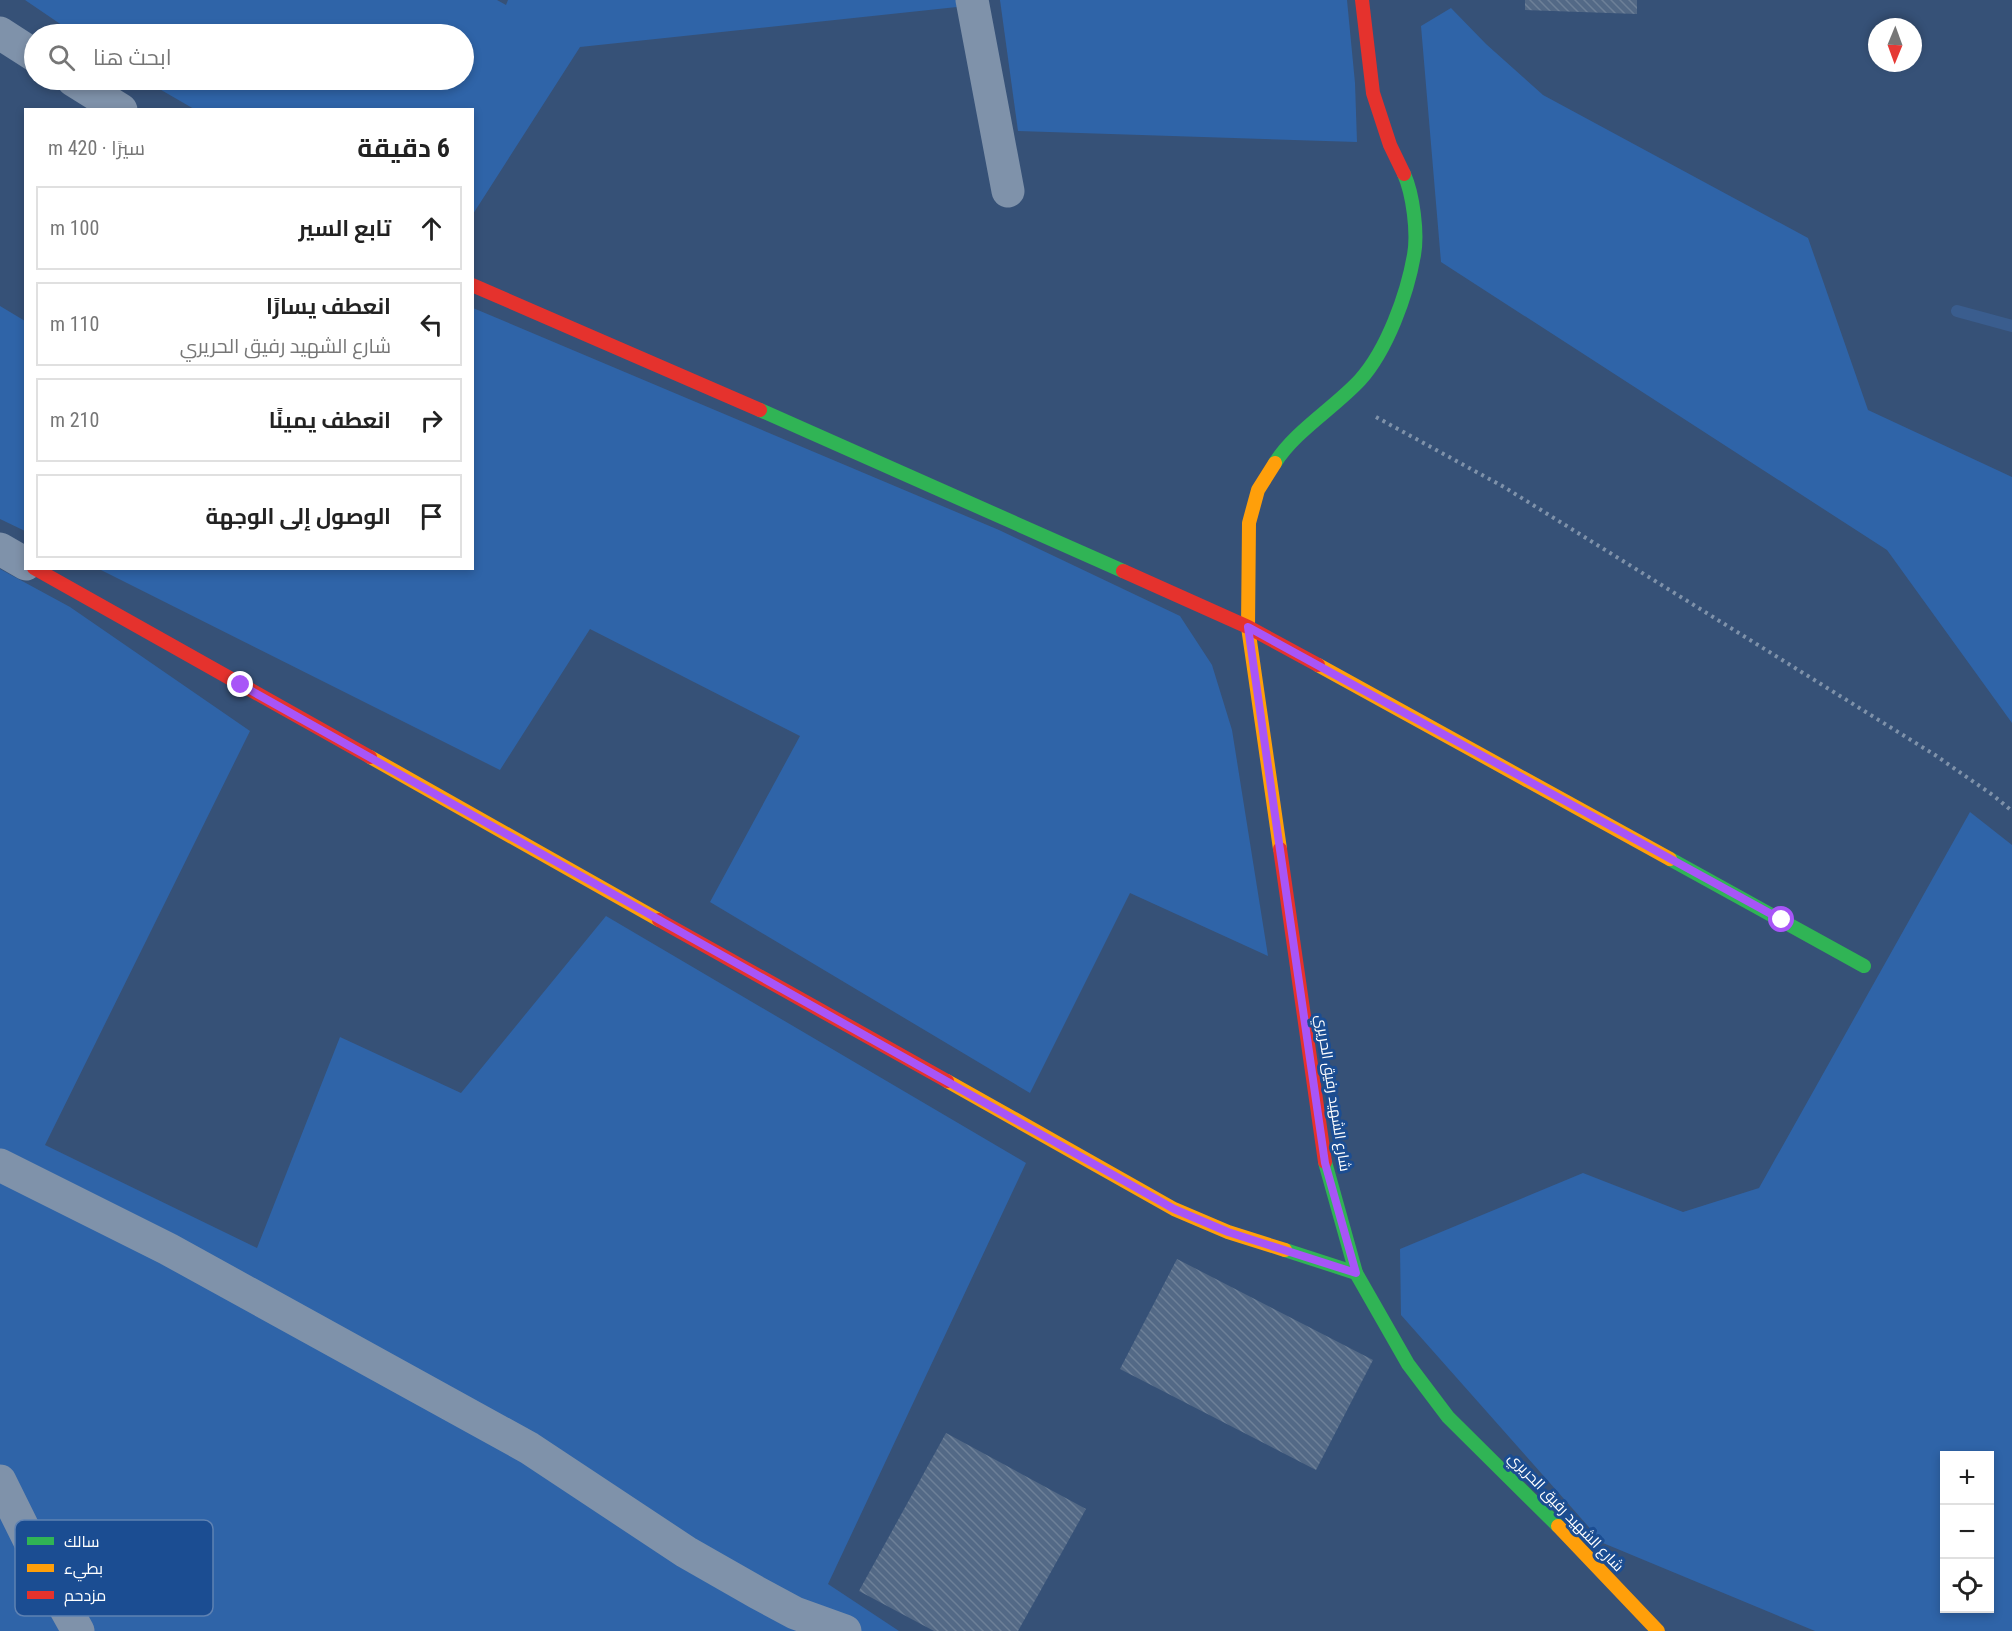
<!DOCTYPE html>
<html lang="ar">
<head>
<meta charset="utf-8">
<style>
  :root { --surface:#fff; --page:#f2f2f2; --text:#222; --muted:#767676; --line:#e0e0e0 }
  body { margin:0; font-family:"Roboto Condensed",Cairo,sans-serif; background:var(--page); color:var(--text); direction:rtl }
  .controls { position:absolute; right:18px; bottom:18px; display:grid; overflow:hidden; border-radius:0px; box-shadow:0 3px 9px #0003 }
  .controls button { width:54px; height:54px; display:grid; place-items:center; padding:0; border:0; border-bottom:2px solid var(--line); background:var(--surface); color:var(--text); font:30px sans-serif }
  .compass { position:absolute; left:1868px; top:18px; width:54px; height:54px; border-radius:50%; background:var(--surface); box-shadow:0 3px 9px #0003; rotate:181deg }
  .stop { position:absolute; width:18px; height:18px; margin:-14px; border:4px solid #a855f7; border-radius:50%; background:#fff }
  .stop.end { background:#a855f7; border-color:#fff; box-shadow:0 2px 6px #0008 }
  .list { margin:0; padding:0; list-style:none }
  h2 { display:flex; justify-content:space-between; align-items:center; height:78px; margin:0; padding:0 24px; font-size:26px }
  h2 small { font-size:20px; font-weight:400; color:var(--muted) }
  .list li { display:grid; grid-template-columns:39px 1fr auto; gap:18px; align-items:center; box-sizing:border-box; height:84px; margin:0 12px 12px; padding:0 12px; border:2px solid var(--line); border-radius:0px }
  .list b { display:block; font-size:22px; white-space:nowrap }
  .list p { margin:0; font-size:20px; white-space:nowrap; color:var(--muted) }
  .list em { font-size:20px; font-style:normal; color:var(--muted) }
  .icon { flex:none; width:33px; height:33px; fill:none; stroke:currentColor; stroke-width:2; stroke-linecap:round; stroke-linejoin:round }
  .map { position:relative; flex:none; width:2012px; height:1631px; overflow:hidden; direction:ltr }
  .search { position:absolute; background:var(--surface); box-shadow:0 3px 9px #0003; left:24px; top:24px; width:450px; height:66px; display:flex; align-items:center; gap:15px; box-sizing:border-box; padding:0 21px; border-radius:33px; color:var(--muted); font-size:22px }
  .panel { position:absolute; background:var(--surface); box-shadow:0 3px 9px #0003; left:24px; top:108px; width:450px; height:462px; border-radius:0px; direction:rtl }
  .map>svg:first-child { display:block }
  .grass { fill:#2f64a8; fill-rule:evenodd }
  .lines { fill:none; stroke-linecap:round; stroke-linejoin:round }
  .stream { stroke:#3a5d8e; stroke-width:12 }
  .building { fill:url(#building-back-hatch) }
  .path { stroke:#7f92aa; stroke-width:4; stroke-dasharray:3 4.5; stroke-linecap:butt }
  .street { stroke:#7f92aa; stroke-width:33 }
  .fast { stroke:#30b455; stroke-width:14 }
  .slow { stroke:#ff9f0a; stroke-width:14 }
  .jam { stroke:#e5322d; stroke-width:14 }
  .route { stroke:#a855f7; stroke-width:8 }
  .labels { text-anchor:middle; stroke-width:6; stroke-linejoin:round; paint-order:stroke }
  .street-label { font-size:15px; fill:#fff; stroke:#1b4d92 }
  .key { fill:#1b4d92; stroke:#5f82b3; stroke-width:1.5 }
  .key-label { font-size:16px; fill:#fff }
</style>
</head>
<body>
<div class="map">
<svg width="2012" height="1631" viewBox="0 0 2012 1631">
  <defs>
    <pattern id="building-back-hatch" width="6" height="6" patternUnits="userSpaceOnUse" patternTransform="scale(1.5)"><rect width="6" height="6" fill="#536986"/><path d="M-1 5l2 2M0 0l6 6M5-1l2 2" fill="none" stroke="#6d8098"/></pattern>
  </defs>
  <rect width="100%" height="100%" fill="#365177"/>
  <g class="grass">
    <polygon points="25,0 497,0 506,5 508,0 956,0 957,7 580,47 473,214 472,110 194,109 144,80 464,80 464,34 75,34"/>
    <polygon points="1000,0 1347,0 1355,83 1357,142 1018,131"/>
    <polygon points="1451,8 1486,44 1543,95 1808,238 1868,410 2012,477 2012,723 1887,550 1441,262 1421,26"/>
    <polygon points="0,306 25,321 25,531 0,519"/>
    <polygon points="473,308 999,530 1180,616 1212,665 1232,730 1268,956 1130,893 1030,1093 710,902 800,736 590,629 500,770 99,569 472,568"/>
    <polygon points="0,569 70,607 250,731 45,1145 257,1248 340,1037 461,1093 606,916 1026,1163 828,1584 899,1631 0,1631"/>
    <path d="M1970,812L2012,845V1631H1815L1603,1543L1401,1315L1400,1249L1583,1173L1683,1212L1759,1188ZM1944,1456H1990V1608H1944Z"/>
  </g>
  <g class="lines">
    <polyline class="stream" points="1957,311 2012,326"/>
  </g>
  <g class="building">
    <polygon points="1525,0 1637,0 1637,14 1525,10"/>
    <polygon points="1177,1259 1373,1360 1316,1470 1120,1369"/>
    <polygon points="946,1433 1086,1509 1018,1631 934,1631 859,1591"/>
  </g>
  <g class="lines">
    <polyline class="path" points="1376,417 1504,487 1935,755 1994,796 2012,811"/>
    <g class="street">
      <polyline points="972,0 1008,191"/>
      <polyline points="0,33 34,55"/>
      <polyline points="73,80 121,110"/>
      <polyline points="0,549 26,564"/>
      <polyline points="0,1165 168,1249 529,1448 686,1552 756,1592 795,1613 845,1631"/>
      <polyline points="0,1481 44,1570 78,1631"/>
    </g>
    <g class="fast">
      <polyline points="760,410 1123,571"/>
      <path d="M1275,463C1294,432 1334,408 1360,380C1387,350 1407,295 1414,255C1418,233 1413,194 1404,174"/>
      <polyline points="1670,859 1864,966"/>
      <polyline points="1325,1162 1356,1273 1408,1364 1448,1417 1558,1526"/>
      <polyline points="1285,1250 1356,1273"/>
    </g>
    <g class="slow">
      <polyline points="1275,463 1258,490 1249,523 1248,627 1280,849"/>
      <polyline points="1318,665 1670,859"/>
      <polyline points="370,757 659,920"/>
      <polyline points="947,1081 1174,1209 1228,1232 1285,1250"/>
      <polyline points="1558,1526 1658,1631"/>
    </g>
    <g class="jam">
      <polyline points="1362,0 1373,93 1390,145 1404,174"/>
      <polyline points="472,285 760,410"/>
      <polyline points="34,568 370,757"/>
      <polyline points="1123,571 1248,627 1318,665"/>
      <polyline points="1280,849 1325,1162"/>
      <polyline points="659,920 947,1081"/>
    </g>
  </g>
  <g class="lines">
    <polyline class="route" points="241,685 1174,1209 1228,1232 1356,1273 1325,1163 1248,627 1782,920"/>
  </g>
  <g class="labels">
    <g class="street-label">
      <text transform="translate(1333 1093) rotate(81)" y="5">شارع الشهيد رفيق الحريري</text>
      <text transform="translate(1566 1512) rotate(46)" y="5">شارع الشهيد رفيق الحريري</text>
    </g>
  </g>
  <rect x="15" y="1520" width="198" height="96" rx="9" class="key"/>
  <rect x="27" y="1537" width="27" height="8" fill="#30b455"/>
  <rect x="27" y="1564" width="27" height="8" fill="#ff9f0a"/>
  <rect x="27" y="1591" width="27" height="8" fill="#e5322d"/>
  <g class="key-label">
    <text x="64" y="1547">سالك</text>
    <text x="64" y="1574">بطيء</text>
    <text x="64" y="1601">مزدحم</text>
  </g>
</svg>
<div class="controls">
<button>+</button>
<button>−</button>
<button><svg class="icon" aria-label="locate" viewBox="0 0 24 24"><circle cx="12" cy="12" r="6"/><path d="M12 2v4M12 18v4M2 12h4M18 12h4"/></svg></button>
</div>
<svg class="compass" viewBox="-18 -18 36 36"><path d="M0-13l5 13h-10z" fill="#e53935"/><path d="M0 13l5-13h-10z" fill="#767676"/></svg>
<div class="stop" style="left:1782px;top:920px"></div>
<div class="stop end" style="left:241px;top:685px"></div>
<div class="search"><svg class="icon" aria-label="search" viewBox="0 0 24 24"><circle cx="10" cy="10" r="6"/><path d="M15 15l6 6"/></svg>ابحث هنا</div>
<section class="panel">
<h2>6 دقيقة<small>سيرًا · 420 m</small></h2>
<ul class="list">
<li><svg class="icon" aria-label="ahead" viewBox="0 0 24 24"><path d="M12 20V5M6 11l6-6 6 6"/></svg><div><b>تابع السير</b></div><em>100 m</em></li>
<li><svg class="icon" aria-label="left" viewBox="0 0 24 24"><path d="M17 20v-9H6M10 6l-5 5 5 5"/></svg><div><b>انعطف يسارًا</b><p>شارع الشهيد رفيق الحريري</p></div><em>110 m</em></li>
<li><svg class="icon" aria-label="right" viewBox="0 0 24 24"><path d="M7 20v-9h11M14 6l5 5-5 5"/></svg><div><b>انعطف يمينًا</b></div><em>210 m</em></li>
<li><svg class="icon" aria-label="arrive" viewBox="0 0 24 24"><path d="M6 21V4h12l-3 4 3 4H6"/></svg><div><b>الوصول إلى الوجهة</b></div></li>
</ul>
</section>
</div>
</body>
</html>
